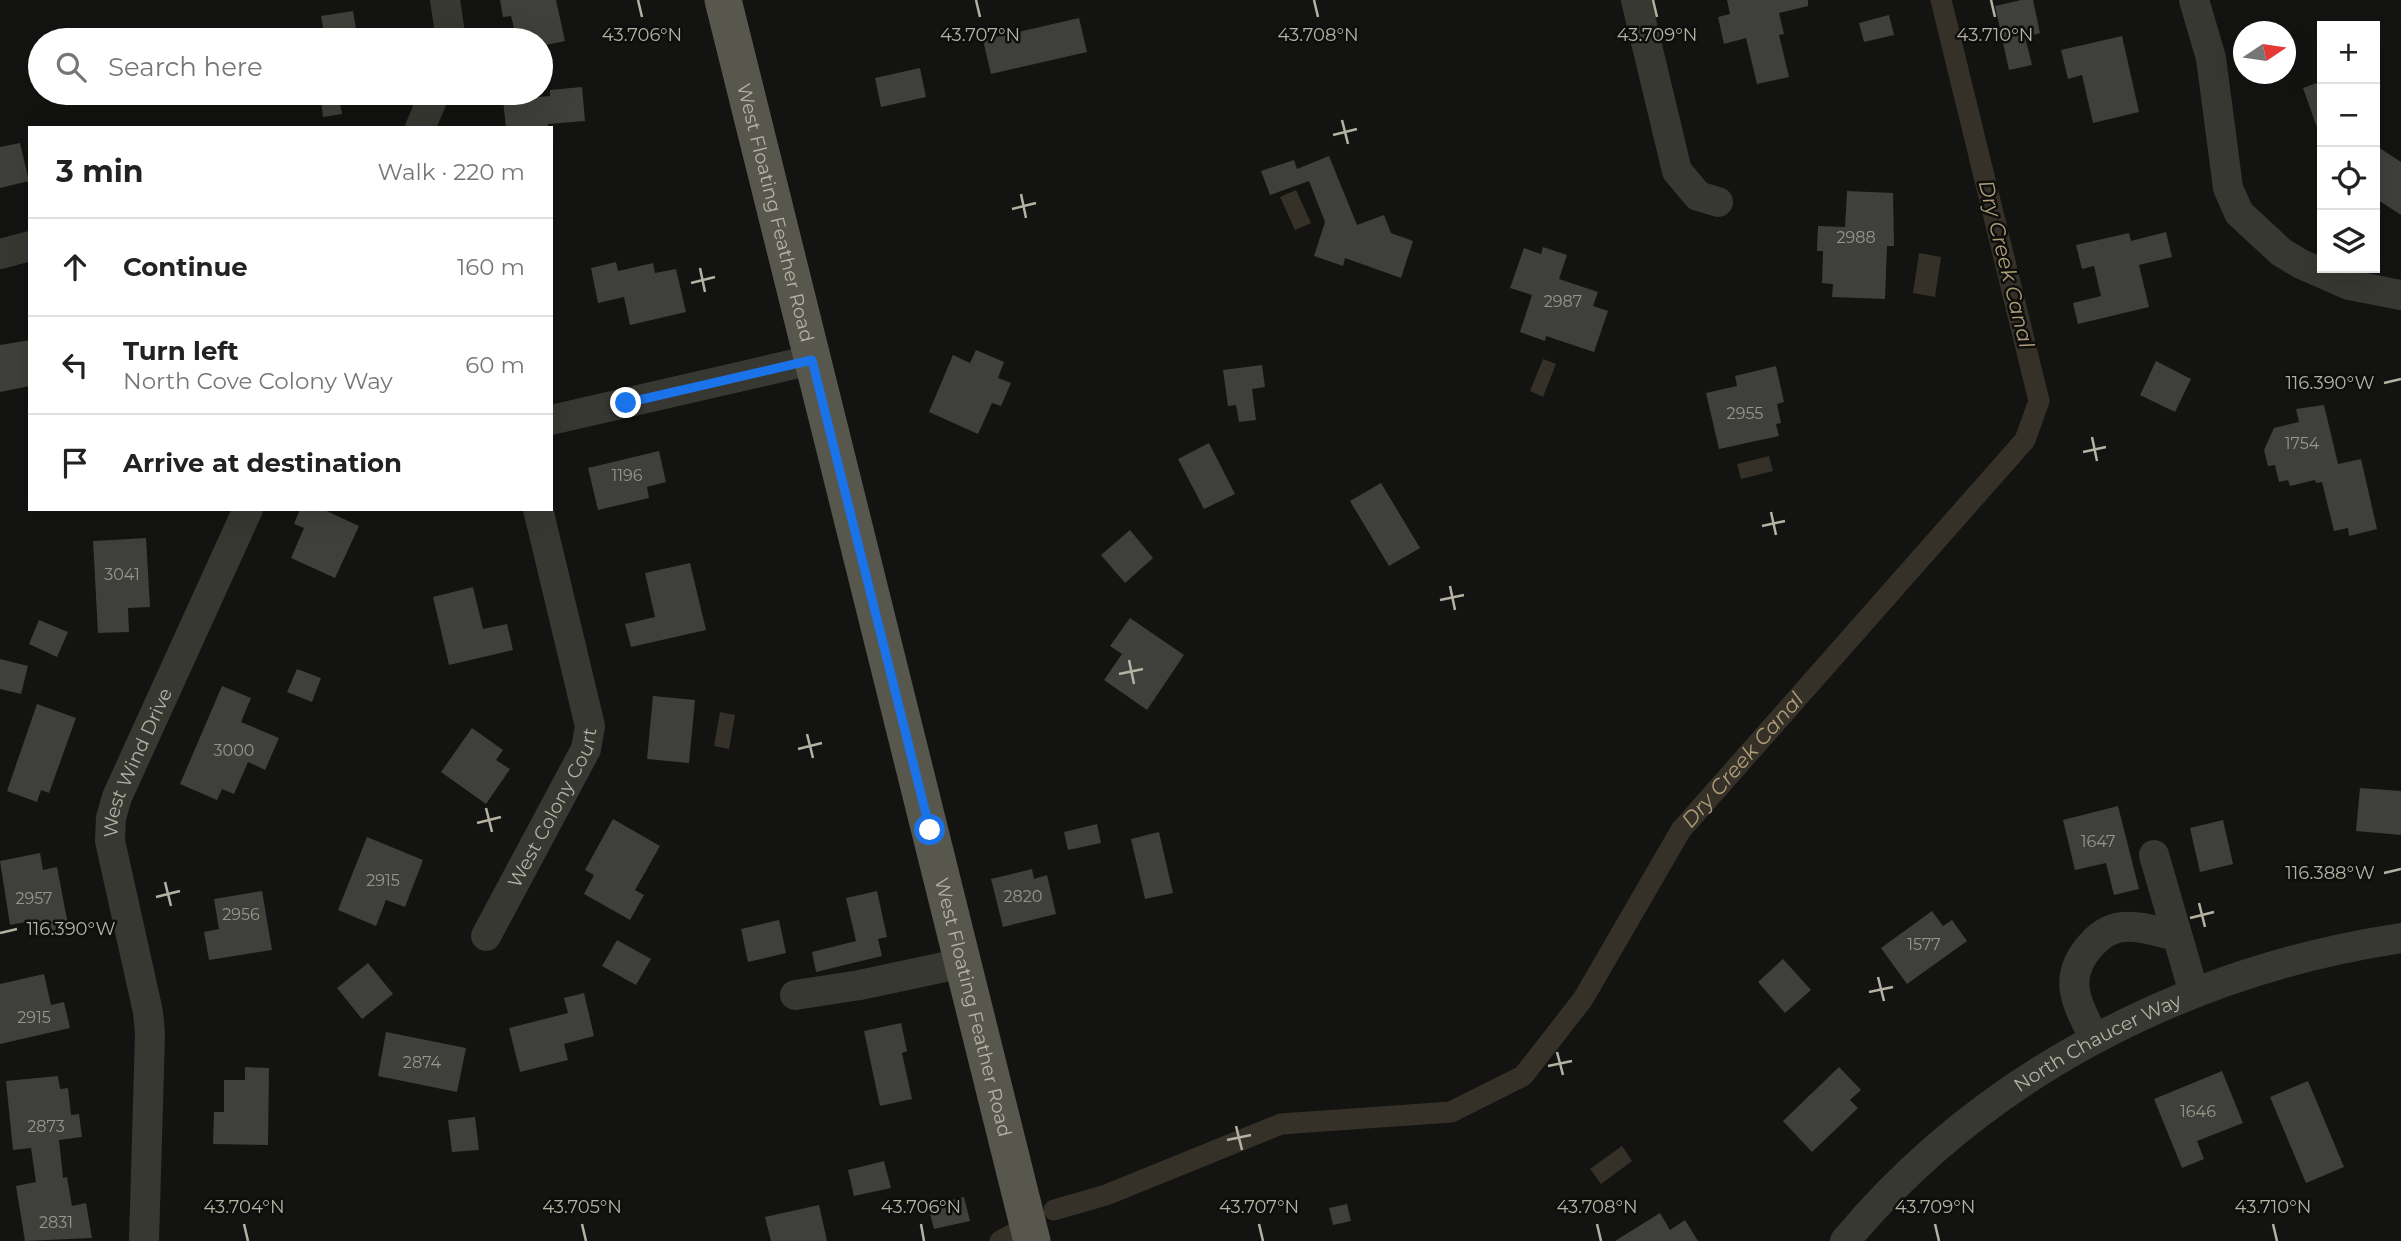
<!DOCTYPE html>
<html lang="en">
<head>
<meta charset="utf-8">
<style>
  :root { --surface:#fff; --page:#f6f6f6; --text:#222; --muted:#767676; --line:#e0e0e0 }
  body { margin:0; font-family:Montserrat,sans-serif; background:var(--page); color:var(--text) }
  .controls { position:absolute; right:21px; top:21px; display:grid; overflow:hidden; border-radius:0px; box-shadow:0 7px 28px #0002 }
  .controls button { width:63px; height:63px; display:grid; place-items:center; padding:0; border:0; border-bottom:2px solid var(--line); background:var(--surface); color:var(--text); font:35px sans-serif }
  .compass { position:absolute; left:2233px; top:21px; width:63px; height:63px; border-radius:50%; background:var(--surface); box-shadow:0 7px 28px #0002; rotate:77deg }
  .stop { position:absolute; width:21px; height:21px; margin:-16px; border:5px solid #1a73e8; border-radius:50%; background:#fff }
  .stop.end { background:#1a73e8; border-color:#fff; box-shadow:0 2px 7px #0008 }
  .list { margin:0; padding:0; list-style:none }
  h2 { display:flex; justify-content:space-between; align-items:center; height:91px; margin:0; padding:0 28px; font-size:30px }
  h2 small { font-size:23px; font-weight:400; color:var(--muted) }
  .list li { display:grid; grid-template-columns:46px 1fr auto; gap:21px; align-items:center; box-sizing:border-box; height:98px; padding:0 28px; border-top:2px solid var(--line) }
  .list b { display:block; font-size:26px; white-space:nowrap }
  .list p { margin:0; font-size:23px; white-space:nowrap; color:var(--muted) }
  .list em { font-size:23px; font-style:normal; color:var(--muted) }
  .icon { flex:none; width:38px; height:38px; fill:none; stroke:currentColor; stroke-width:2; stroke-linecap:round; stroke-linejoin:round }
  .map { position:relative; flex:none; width:2401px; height:1241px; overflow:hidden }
  .search { position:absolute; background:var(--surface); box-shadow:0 7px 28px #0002; left:28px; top:28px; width:525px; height:77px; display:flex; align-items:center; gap:18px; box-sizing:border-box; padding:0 24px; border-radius:38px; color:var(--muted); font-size:26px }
  .panel { position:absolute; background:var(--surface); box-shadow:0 7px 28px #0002; left:28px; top:126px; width:525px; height:385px; border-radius:0px }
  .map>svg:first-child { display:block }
  .water { fill:#363128 }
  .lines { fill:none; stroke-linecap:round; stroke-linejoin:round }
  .canal { stroke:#363128; stroke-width:21 }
  .building { fill:#3f403b }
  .minor { stroke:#383832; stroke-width:30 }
  .major { stroke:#57574e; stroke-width:37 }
  .route { stroke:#1a73e8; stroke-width:9 }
  .ticks { fill:none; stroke:#b3b2a3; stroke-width:2.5 }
  .labels { text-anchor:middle; stroke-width:5; stroke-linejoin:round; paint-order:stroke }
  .number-label { font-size:16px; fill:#969689 }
  .street-label { font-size:19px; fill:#b3b2a3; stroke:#0e0e0c }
  .water-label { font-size:21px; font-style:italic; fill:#af9d79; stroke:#0e0e0c }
  .ticks-label { font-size:18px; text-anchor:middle; fill:#b3b2a3; stroke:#0e0e0c; stroke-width:5; stroke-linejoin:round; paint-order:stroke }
</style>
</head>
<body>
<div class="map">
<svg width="2401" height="1241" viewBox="0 0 2401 1241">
  <rect width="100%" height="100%" fill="#131311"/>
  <g class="water">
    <polygon points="1296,190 1311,223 1295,230 1280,197"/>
    <polygon points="1919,253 1941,257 1935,297 1913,293"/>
    <polygon points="1543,359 1556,364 1543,397 1530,391"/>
    <polygon points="1769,456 1773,471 1741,479 1737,464"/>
    <polygon points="720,712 735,715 729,749 714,746"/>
    <polygon points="1622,1146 1632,1161 1601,1184 1590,1169"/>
  </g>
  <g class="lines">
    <g class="canal">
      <path id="s1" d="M1054,1210L1106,1195L1281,1124L1451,1112L1523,1076L1583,999L1681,830L2025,440L2039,401L1941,0"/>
      <polyline points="1000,1241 1013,1234"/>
    </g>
  </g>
  <g class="building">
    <polygon points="500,0 556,0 565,41 541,46 541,40 517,40 511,16 503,17"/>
    <polygon points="1727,0 1808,0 1808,6 1779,13 1784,34 1779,35 1789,77 1757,84 1746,38 1724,44 1718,17 1730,14"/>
    <polygon points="2021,0 2033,0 2040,33 2025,37 2032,65 2009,70 1995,6"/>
    <polygon points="353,11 358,40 325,40 321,16"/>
    <polygon points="1889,15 1894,35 1864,42 1859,23"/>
    <polygon points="1079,18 1087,52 991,74 983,40"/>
    <polygon points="2122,36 2139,112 2093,123 2082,75 2068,79 2061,50"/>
    <polygon points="920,68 926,97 881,107 875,78"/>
    <polygon points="2322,81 2322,136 2320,136 2303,88"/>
    <polygon points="582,87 585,121 548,124 548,128 506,128 503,100 550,96 550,90"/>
    <polygon points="320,93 338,93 342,114 323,117"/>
    <polygon points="20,143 29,181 0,188 0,147"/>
    <polygon points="2375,145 2401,162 2401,215 2375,198"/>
    <polygon points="1329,156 1357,225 1384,215 1391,233 1413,241 1401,278 1345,258 1343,266 1314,256 1325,222 1309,181 1270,195 1261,171 1294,160 1297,169"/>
    <polygon points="1847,191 1893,193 1894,246 1887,246 1885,299 1832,297 1833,284 1822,283 1823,251 1817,251 1818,226 1845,227"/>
    <polygon points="2166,232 2172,257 2139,265 2149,307 2078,324 2073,303 2101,296 2094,266 2082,269 2076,245 2129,233 2131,241"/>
    <polygon points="1543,247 1567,255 1559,279 1598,292 1593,306 1608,311 1594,352 1546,336 1545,341 1520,332 1532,295 1510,288 1524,248 1541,254"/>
    <polygon points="616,262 618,271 653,263 655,273 676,269 686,312 630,325 624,297 598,303 591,268"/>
    <polygon points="30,340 30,386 0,392 0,345"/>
    <polygon points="976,350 1004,362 998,378 1011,383 1001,406 992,403 978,434 929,412 953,355 970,363"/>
    <polygon points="2156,361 2191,379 2175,412 2140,395"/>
    <polygon points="1262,365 1265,387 1252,389 1256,420 1239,422 1236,405 1228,406 1223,370"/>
    <polygon points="1776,366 1784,402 1777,404 1781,423 1776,424 1779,436 1719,449 1706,393 1737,386 1735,376"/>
    <polygon points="2324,405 2338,464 2361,459 2377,529 2349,536 2348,528 2334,531 2322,482 2316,483 2315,480 2290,486 2288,480 2279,482 2275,465 2268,466 2264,450 2274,428 2299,422 2296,409"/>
    <polygon points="1209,443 1235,494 1204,509 1178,459"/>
    <polygon points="659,451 666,482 647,487 649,498 598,510 588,468"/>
    <polygon points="1381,483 1420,548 1389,566 1350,501"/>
    <polygon points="300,509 322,509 359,526 335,578 291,558 304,528 294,524"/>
    <polygon points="1130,530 1153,558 1125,583 1101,555"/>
    <polygon points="146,538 150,607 128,608 129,632 98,633 93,541"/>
    <polygon points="690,563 706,630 631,647 625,624 655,617 645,573"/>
    <polygon points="473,587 483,629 507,624 513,650 449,665 433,597"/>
    <polygon points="1130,618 1184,655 1147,710 1104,680 1122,654 1110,646"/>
    <polygon points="39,620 68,632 57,657 29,644"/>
    <polygon points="0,659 28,666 21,694 0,689"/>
    <polygon points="297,669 321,678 312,702 287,692"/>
    <polygon points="222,686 251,698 241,722 279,738 265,770 248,762 234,794 222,789 217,800 180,784"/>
    <polygon points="653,696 695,700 689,763 647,759"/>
    <polygon points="37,704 76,718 49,793 41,790 37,802 7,791"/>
    <polygon points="472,728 503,750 496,760 510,769 486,804 441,772"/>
    <polygon points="2360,788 2401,791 2401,835 2356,831"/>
    <polygon points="2118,806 2139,889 2114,895 2106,863 2075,870 2063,820"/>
    <polygon points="613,819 660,846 635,890 644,895 630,920 584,894 594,875 585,870"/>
    <polygon points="2223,820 2233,864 2200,872 2190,828"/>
    <polygon points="1097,824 1101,843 1068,850 1064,832"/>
    <polygon points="1159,832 1173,893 1145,899 1131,839"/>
    <polygon points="367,837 423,860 405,907 386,900 376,926 338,910"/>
    <polygon points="40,853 43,870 57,867 69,930 34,937 31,921 10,925 0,861"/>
    <polygon points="1032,869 1034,879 1047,875 1056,914 1003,927 991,879"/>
    <polygon points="262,891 272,950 209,960 204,932 219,929 214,899"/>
    <polygon points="877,891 887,937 878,939 882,956 816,972 812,952 856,941 846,898"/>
    <polygon points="1932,911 1943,926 1952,920 1967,941 1907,984 1881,948"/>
    <polygon points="779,920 786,953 748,962 741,929"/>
    <polygon points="617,940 651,959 636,985 602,966"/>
    <polygon points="1783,959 1811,990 1785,1013 1758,982"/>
    <polygon points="368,963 393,994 362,1019 337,988"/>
    <polygon points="44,974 51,1005 64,1002 70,1028 0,1044 0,984"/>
    <polygon points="584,993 594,1036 564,1044 568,1060 520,1072 509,1028 568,1013 564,998"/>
    <polygon points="901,1023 907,1051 902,1053 912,1099 880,1106 864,1031"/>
    <polygon points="386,1032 466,1048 457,1092 378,1076"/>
    <polygon points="245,1067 269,1068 268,1145 213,1144 214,1112 224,1112 224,1080 245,1080"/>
    <polygon points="1839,1067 1861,1090 1850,1100 1858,1108 1812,1152 1783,1121"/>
    <polygon points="2222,1071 2243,1123 2197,1141 2204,1159 2182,1168 2154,1099"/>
    <polygon points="58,1076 60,1089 68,1088 71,1115 79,1114 82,1137 59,1140 63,1178 67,1177 72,1206 86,1203 92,1238 25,1241 16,1186 36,1182 31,1148 13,1150 6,1081"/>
    <polygon points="2308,1081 2344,1167 2306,1183 2270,1097"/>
    <polygon points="475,1117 479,1150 452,1152 448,1120"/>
    <polygon points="884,1161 891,1188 854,1196 848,1170"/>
    <polygon points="964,1197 970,1221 934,1229 928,1206"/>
    <polygon points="1347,1204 1351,1221 1333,1225 1329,1208"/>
    <polygon points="819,1205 827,1241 771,1241 765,1217"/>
    <polygon points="1660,1213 1670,1230 1685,1220 1698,1241 1615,1241"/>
  </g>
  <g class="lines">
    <g class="minor">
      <polyline points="445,0 451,40"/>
      <polyline points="1636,0 1677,171 1698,196 1718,202"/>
      <polyline points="2194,0 2211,58 2228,188 2239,213 2281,252 2301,264 2349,285 2401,295"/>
      <polyline points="420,128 435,93"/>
      <polyline points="0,254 30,246"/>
      <polyline points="551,420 812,360"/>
      <polyline points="2154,855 2194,993"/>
      <path id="s2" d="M486,936L586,749L590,726L538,509"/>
      <polyline points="795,995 860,985 963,963"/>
      <path d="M2095,1039C2077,1004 2061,978 2091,945C2099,936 2110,928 2123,927C2140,925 2159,932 2176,936"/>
      <path id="s3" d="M144,1241L150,1034L148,1012L110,841L111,818L117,797L248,509"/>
      <path id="s4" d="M1845,1241C1984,1074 2188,970 2401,938"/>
    </g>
    <path class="major" id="s5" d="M723,0L1032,1241"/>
  </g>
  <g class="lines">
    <polyline class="route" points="626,403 812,360 930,830"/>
  </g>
  <path class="ticks" d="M638,0L642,17M976,0L980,17M1314,0L1318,17M1653,0L1657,17M1991,0L1995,17M1342,120L1348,144M1333,135L1357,129M1021,194L1026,218M1012,209L1036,203M700,268L705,292M691,283L715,277M2384,383L2401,379M2092,437L2097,461M2083,452L2106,447M1771,512L1776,535M1762,526L1785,521M1450,586L1455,610M1440,600L1464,595M1129,660L1134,684M1119,674L1143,669M807,734L813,758M798,749L822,743M486,808L492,832M477,823L501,817M2384,873L2401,869M165,882L171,906M156,897L180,891M2199,903L2205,927M2190,918L2214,912M0,933L17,929M1878,977L1884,1001M1869,992L1893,987M1557,1052L1563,1075M1548,1066L1572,1061M1236,1126L1242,1150M1227,1140L1251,1135M244,1224L248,1241M582,1224L586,1241M921,1224L924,1241M1259,1224L1263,1241M1597,1224L1601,1241M1935,1224L1939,1241M2273,1224L2277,1241"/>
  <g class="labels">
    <g class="number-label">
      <text x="1856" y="243">2988</text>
      <text x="1563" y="307">2987</text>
      <text x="1745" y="419">2955</text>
      <text x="2302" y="449">1754</text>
      <text x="627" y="481">1196</text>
      <text x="122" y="580">3041</text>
      <text x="234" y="756">3000</text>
      <text x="2098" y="847">1647</text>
      <text x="383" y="886">2915</text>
      <text x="1023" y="902">2820</text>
      <text x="34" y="904">2957</text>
      <text x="241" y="920">2956</text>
      <text x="1924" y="950">1577</text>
      <text x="34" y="1023">2915</text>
      <text x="422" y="1068">2874</text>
      <text x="2198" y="1117">1646</text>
      <text x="46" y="1132">2873</text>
      <text x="56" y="1228">2831</text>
    </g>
    <g class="street-label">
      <text dy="7" stroke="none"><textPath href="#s5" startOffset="219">West Floating Feather Road</textPath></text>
      <text dy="7" stroke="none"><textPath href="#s3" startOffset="488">West Wind Drive</textPath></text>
      <text dy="7" stroke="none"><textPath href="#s2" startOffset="145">West Colony Court</textPath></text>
      <text dy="7" stroke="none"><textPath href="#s5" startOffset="1038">West Floating Feather Road</textPath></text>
      <text dy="7" stroke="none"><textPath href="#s4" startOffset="324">North Chaucer Way</textPath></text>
    </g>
    <g class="water-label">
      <text transform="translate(2006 264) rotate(76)" y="7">Dry Creek Canal</text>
      <text dy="7" stroke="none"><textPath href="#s1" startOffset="880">Dry Creek Canal</textPath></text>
    </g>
  </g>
  <g class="ticks-label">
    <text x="642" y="41">43.706°N</text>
    <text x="980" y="41">43.707°N</text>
    <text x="1318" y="41">43.708°N</text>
    <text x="1657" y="41">43.709°N</text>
    <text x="1995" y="41">43.710°N</text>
    <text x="2330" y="389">116.390°W</text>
    <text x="2330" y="879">116.388°W</text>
    <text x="71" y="935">116.390°W</text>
    <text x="244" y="1213">43.704°N</text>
    <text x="582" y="1213">43.705°N</text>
    <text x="921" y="1213">43.706°N</text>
    <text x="1259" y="1213">43.707°N</text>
    <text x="1597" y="1213">43.708°N</text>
    <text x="1935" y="1213">43.709°N</text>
    <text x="2273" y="1213">43.710°N</text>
  </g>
</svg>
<div class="controls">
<button>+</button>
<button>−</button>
<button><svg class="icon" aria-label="locate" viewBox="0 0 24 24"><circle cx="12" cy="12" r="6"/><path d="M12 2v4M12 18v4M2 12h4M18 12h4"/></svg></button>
<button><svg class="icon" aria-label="layers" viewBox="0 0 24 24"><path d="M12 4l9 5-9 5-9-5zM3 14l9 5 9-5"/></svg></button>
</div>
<svg class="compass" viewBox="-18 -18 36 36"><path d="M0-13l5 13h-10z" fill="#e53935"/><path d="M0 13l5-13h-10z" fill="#767676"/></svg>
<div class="stop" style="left:930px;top:830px"></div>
<div class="stop end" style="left:626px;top:403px"></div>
<div class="search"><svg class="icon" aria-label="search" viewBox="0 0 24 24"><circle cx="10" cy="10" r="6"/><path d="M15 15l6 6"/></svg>Search here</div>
<section class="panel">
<h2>3 min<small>Walk · 220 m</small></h2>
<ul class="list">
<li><svg class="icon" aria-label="ahead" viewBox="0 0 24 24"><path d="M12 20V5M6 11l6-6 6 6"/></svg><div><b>Continue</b></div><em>160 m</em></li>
<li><svg class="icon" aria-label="left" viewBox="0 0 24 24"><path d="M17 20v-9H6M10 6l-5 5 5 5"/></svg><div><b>Turn left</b><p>North Cove Colony Way</p></div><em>60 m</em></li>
<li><svg class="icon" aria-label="arrive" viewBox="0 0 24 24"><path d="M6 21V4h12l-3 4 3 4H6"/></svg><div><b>Arrive at destination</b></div></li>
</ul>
</section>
</div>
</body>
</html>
